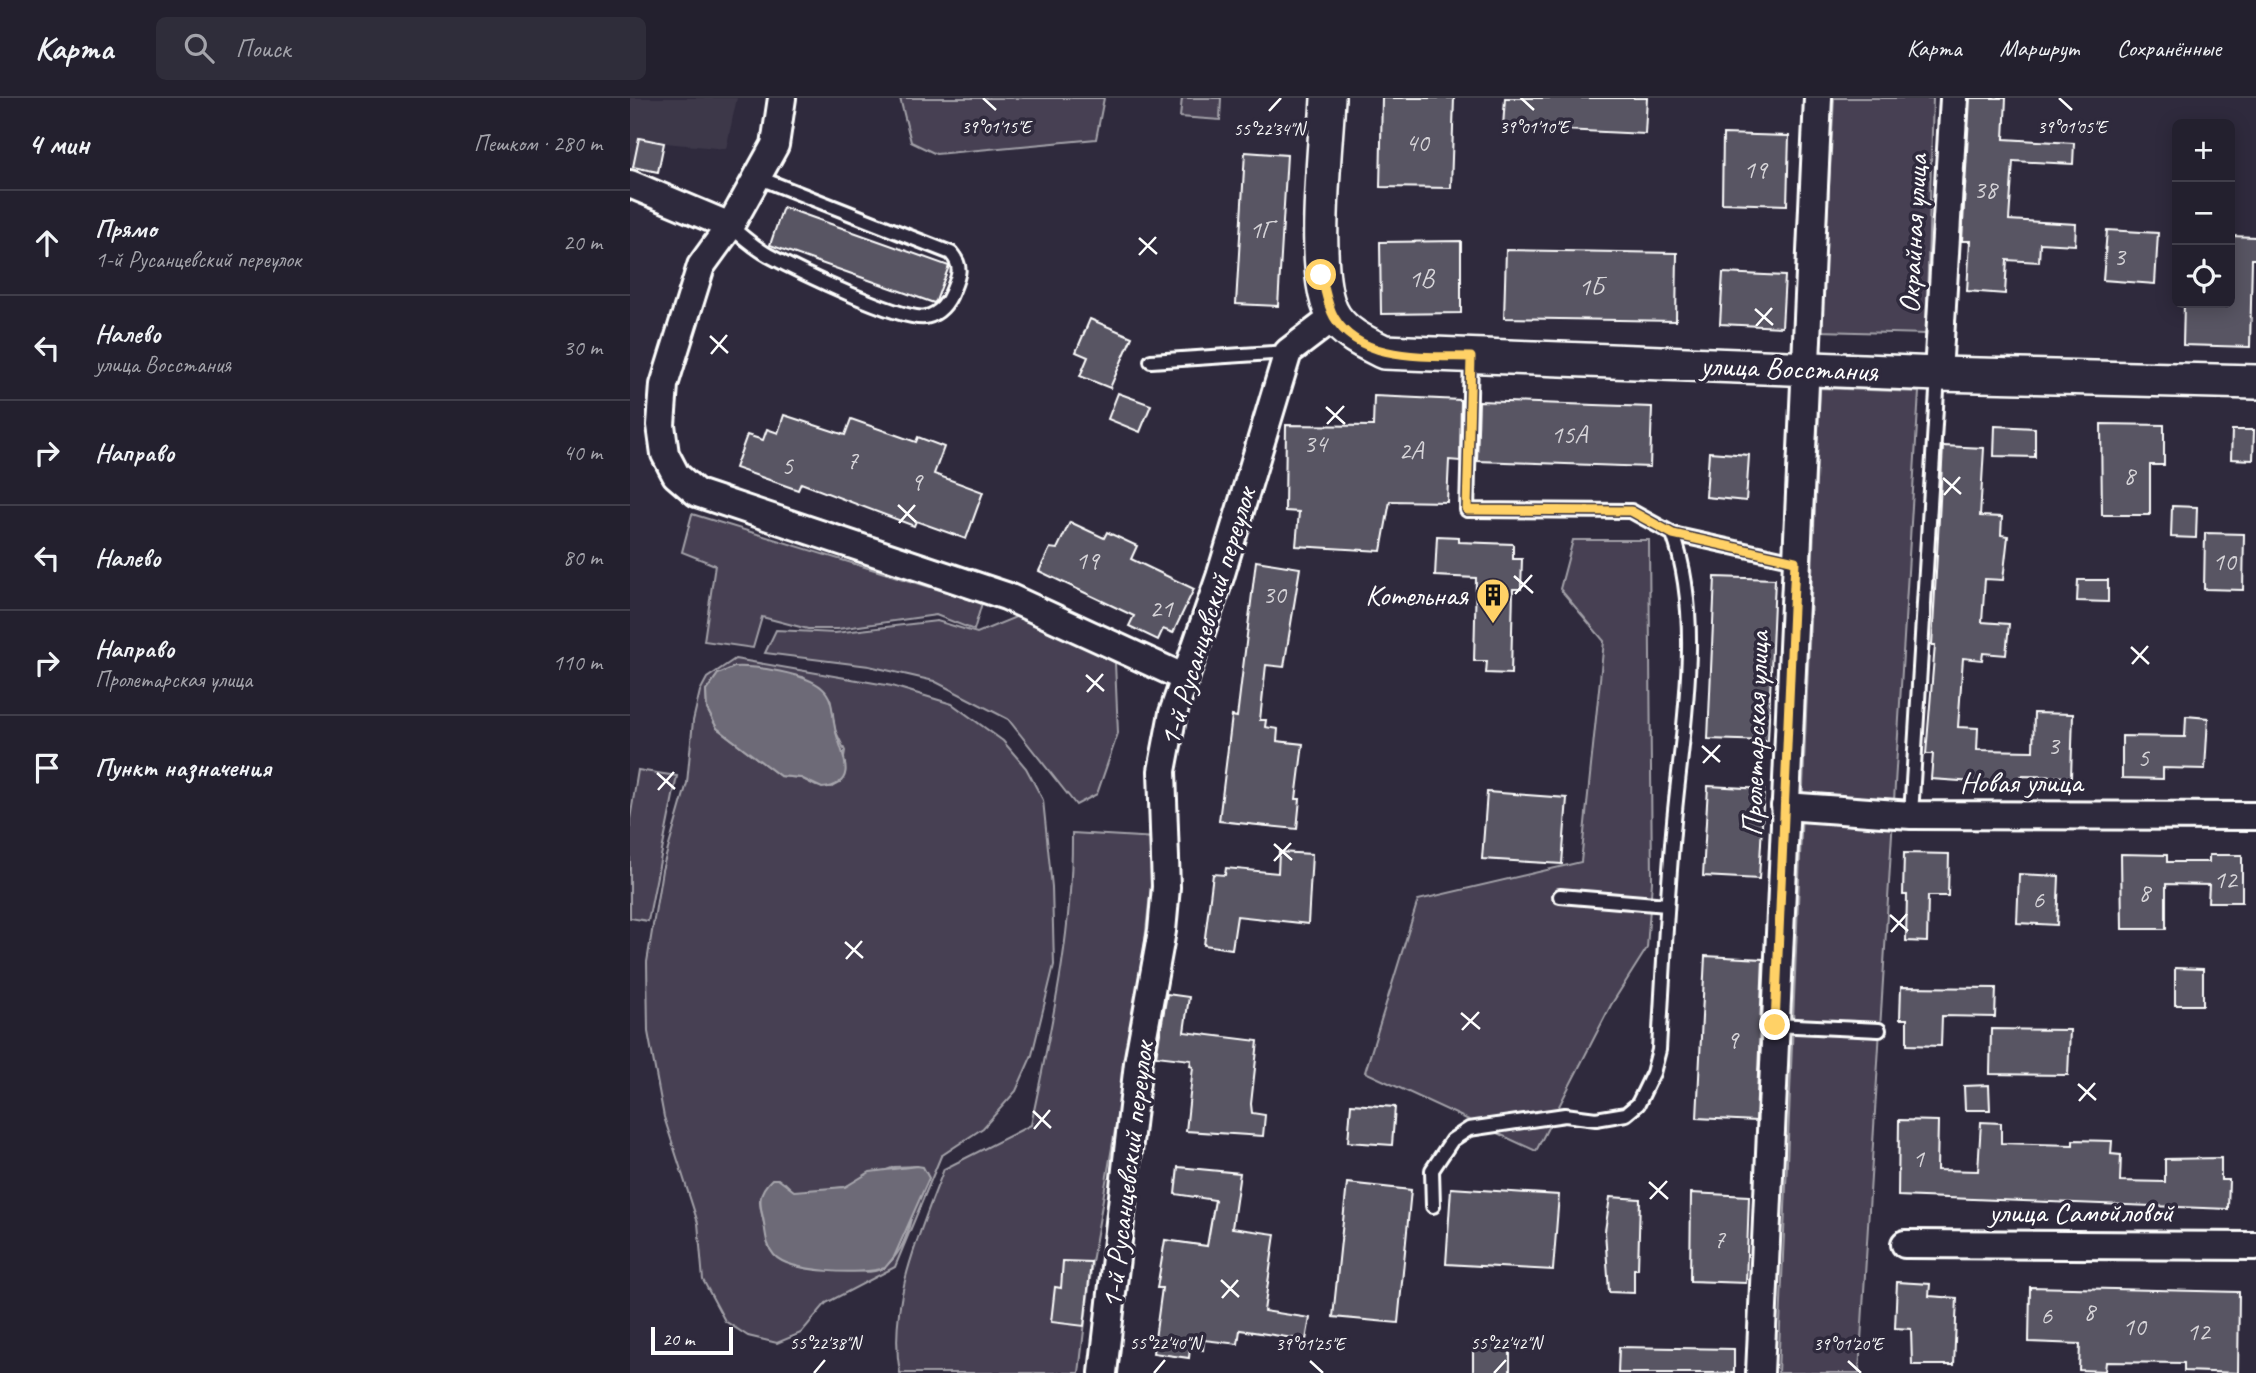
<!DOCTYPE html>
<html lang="ru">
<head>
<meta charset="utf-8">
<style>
  :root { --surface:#23202e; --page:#2f2d3a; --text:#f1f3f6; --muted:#a3a3aa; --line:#403e4a }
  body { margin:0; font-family:Caveat,sans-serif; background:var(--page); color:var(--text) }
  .controls { position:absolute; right:21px; top:21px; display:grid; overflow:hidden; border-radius:10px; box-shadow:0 4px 18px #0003 }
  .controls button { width:63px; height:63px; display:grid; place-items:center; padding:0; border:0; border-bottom:2px solid var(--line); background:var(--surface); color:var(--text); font:35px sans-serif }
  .scale { position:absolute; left:21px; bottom:18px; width:82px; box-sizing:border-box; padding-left:7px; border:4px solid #fff; border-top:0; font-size:19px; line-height:24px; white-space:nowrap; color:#fff; -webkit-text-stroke:5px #2f2a3d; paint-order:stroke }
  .stop { position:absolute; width:21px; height:21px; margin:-16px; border:5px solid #ffd166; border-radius:50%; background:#fff }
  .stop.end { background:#ffd166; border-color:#fff; box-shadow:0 2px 7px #0008 }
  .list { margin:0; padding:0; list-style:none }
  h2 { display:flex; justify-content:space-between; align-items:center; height:91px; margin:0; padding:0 28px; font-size:30px }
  h2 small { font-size:23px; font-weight:400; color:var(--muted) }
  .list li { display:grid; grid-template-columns:46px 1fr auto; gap:21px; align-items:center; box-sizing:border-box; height:105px; padding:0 28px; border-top:2px solid var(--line) }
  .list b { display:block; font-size:26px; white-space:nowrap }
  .list p { margin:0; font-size:23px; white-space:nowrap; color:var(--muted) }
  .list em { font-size:23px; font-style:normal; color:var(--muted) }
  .icon { flex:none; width:38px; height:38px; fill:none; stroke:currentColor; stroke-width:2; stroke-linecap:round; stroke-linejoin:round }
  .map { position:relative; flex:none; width:1626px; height:1275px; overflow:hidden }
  header { display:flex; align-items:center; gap:42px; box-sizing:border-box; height:98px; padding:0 35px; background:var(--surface); border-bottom:2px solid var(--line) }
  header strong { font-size:33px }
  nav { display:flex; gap:38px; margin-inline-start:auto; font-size:24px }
  .search { width:490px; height:63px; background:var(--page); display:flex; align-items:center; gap:18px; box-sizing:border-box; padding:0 24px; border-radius:10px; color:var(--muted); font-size:26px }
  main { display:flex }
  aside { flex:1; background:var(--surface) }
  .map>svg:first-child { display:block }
  .built { fill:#3c3749 }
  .green { fill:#464152; stroke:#a2a0a8; stroke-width:2; fill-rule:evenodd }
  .water { fill:#6d6a77; stroke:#a7a6ad; stroke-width:2 }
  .building { fill:#595564; stroke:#fff; stroke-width:2 }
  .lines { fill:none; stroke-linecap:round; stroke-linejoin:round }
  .service-casing { stroke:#fff; stroke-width:18 }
  .minor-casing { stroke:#fff; stroke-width:32 }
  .tertiary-casing { stroke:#fff; stroke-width:38 }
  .service { stroke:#2f2a3d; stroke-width:12 }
  .minor { stroke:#2f2a3d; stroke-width:26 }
  .tertiary { stroke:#2f2a3d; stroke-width:33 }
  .route { stroke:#ffd166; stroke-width:9 }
  .ticks { fill:none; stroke:#fff; stroke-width:2.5 }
  .labels { text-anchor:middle; stroke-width:7; stroke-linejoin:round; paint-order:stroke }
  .number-label { font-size:26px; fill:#d6d4d8 }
  .street-label { font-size:30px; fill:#fff; stroke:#2f2a3d }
  .poi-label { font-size:30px; fill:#fff; stroke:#2f2a3d; text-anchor:end }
  .ticks-label { font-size:18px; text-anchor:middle; fill:#fff; stroke:#2f2a3d; stroke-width:7; stroke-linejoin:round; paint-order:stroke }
</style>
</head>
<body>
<header>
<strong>Карта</strong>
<div class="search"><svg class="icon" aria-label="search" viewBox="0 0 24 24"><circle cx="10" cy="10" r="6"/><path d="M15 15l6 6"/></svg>Поиск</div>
<nav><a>Карта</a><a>Маршрут</a><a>Сохранённые</a></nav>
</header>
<main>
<aside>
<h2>4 мин<small>Пешком · 280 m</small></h2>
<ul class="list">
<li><svg class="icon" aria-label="ahead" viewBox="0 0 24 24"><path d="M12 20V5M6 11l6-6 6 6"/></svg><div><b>Прямо</b><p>1-й Русанцевский переулок</p></div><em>20 m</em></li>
<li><svg class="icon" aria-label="left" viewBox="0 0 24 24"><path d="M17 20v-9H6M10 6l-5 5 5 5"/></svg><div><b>Налево</b><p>улица Восстания</p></div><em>30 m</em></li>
<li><svg class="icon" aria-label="right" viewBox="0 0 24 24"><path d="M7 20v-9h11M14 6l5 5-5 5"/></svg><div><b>Направо</b></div><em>40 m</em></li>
<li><svg class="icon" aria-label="left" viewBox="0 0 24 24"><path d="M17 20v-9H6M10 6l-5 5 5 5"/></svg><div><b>Налево</b></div><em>80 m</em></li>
<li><svg class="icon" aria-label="right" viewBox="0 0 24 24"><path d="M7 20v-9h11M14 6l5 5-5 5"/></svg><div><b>Направо</b><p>Пролетарская улица</p></div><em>110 m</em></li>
<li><svg class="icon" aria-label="arrive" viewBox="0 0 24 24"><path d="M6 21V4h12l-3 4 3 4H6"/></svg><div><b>Пункт назначения</b></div></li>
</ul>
</aside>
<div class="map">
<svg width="1626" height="1275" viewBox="0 0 1626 1275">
  <rect width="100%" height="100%" fill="#2f2a3d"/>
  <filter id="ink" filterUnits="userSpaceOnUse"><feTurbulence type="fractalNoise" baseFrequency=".0143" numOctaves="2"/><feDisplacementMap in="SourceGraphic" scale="14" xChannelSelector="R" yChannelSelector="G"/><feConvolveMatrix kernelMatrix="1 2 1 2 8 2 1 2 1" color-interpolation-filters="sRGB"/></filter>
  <g filter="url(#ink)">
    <polygon class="built" points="0,0 107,0 96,51 35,45 28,74 0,67"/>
    <g class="green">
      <polygon points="270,0 474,0 466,41 306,56 281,44"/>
      <polygon points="552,0 591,0 590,22 550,19"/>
      <polygon points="1204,0 1303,0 1296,236 1191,233"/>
      <polygon points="1190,290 1289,294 1229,1275 1148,1275"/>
      <polygon points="62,416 352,505 344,532 306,517 208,531 178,531 132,519 123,550 74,543 85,467 52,454"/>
      <polygon points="943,442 1019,442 1022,784 1017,850 981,907 906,1053 735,974 788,802 951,764 974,543 930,491"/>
      <polygon points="393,516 435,534 485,565 488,635 467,696 446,707 378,621 304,583 239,568 135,555 146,532 205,535 307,523 347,535"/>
      <path d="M105,561L262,588L322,606L373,643L396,670L413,702L422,789L424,867L402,957L386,993L353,1030L311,1058L265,1169L196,1205L171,1235L147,1245L118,1238L95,1223L73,1182L68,1125L34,1019L18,934L17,864L32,772L57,685L63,623L70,593L77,580ZM109,569L173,579L200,601L205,632L215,653L210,683L202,689L186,688L171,680L150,678L87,630L77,611L76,593L88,576ZM287,1068C284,1100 284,1144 256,1168C246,1177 227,1173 215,1172C173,1169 142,1176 134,1125C132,1116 129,1108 130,1099L155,1085L163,1093L170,1094L215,1089L264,1069Z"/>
      <polygon points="8,672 47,678 18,823 0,820 0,721"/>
      <path d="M442,735L526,740L510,889L462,1164L449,1275H270C257,1206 290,1134 314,1071L401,1027C421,930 443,835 442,735Z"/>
    </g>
    <g class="water">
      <path d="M104,569C126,568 175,575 192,590C204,600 202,617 205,630C208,649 234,687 192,690L171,680L150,678L87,630L77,611L76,593L88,576Z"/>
      <path d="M287,1068L293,1069L299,1080L264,1159L255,1170C232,1177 160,1175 144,1157C135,1147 136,1133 133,1120C129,1104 128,1094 142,1081H148L164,1093L215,1089L240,1074Z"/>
    </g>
    <g class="building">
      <polygon points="752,0 824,0 821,90 750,89"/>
      <polygon points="875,0 1017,0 1015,36 873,29"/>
      <polygon points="1340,0 1376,0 1374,41 1444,45 1443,66 1383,63 1379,122 1446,126 1445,147 1410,145 1409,164 1377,162 1375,196 1337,193 1340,143 1332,143"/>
      <polygon points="1093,36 1159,38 1157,107 1092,105"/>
      <polygon points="9,40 34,45 28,74 3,69"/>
      <polygon points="615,54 657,57 648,208 606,206"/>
      <polygon points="153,109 319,168 306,203 304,205 140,147"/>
      <polygon points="1477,132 1528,135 1525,186 1473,182"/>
      <polygon points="1600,138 1626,139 1626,161 1622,161 1620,249 1553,247 1554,205 1600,205"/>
      <polygon points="831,143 831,215 751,216 750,144"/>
      <polygon points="876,152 1047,155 1046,223 874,220"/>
      <polygon points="1093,175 1155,178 1152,229 1090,226"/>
      <polygon points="460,221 502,239 480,290 450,278 458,259 446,254"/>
      <polygon points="488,295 521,307 510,334 478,321"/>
      <polygon points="744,298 831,302 830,363 819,362 817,404 760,403 751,453 666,448 669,414 655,413 656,327 743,328"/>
      <polygon points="849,303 1022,309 1020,369 847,363"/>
      <polygon points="154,317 215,337 221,321 286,344 288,339 314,349 304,376 353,394 336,441 286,423 284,428 171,385 168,392 105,370 117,337 133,342 137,331 148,335"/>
      <polygon points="1471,326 1534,327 1534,367 1520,367 1520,417 1472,417"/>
      <polygon points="1365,328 1405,330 1405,359 1364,358"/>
      <polygon points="1602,332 1624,332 1623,362 1601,361"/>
      <polygon points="1313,348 1354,350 1350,418 1372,419 1371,437 1378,438 1373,482 1355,481 1352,524 1379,526 1376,557 1353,555 1352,562 1333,560 1328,629 1348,630 1347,652 1403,653 1404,615 1443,616 1441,679 1390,678 1390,687 1301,681 1303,656 1296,656 1305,547 1302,547"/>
      <polygon points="1079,354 1119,357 1116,403 1076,399"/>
      <polygon points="1542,408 1567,409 1566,440 1541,439"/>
      <polygon points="440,424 474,440 477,434 507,448 501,461 564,491 543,535 533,531 528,542 499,528 504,518 409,473 420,450 427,451"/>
      <polygon points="1575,435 1614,436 1613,492 1574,491"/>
      <polygon points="807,438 829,439 829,444 883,446 883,461 892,461 891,491 883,491 881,576 856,575 857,563 844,563 846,480 805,478"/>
      <polygon points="626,463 670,470 654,569 636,567 630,622 636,622 635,629 648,631 647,643 673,646 666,701 670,701 667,731 589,723 602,618 607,619"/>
      <polygon points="1085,479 1145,481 1138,643 1078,641"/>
      <polygon points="1448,482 1478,482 1478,504 1447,503"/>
      <polygon points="1556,618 1578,620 1575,671 1533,670 1533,681 1492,680 1492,638 1555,639"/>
      <polygon points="1078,688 1134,691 1129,781 1073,778"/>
      <polygon points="857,694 937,700 932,766 852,761"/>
      <polygon points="649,754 682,756 678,826 607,818 602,851 574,847 583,776 595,777 596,770 648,775"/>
      <polygon points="1274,755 1319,756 1318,798 1298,798 1297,844 1276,843 1277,797 1273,797"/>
      <polygon points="1491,756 1537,757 1537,764 1579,764 1579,757 1612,757 1612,804 1578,804 1579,787 1536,786 1536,831 1492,831"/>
      <polygon points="1389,776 1429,778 1427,827 1387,825"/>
      <polygon points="1075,858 1133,861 1126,1023 1067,1020"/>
      <polygon points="1545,870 1573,871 1573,907 1545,907"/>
      <polygon points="1271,889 1366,890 1365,919 1312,918 1311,948 1277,947 1277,921 1270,921"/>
      <polygon points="537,896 559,899 554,934 628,943 621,1006 622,1015 635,1017 633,1038 556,1033 563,969 560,968 561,962 526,958"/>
      <polygon points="1361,931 1440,932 1438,977 1360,976"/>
      <polygon points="1359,987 1360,1012 1335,1012 1334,988"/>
      <polygon points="721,1006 765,1009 762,1047 718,1044"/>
      <polygon points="1269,1022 1308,1023 1307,1072 1348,1073 1351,1024 1371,1025 1371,1045 1443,1047 1443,1042 1482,1043 1481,1056 1491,1057 1490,1083 1535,1084 1535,1061 1591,1060 1591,1082 1599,1082 1598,1111 1268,1098"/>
      <polygon points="548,1069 610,1075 602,1130 645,1136 634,1213 680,1220 676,1242 610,1232 608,1246 574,1242 573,1252 560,1250 559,1260 523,1255 532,1190 527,1190 535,1142 577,1148 585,1102 545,1096"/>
      <polygon points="717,1085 781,1092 768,1225 703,1219"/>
      <polygon points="821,1090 929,1097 923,1172 816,1166"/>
      <polygon points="1061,1095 1119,1098 1116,1185 1060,1183"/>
      <polygon points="980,1099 1010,1101 1008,1171 1004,1171 1004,1195 979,1194 975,1133"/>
      <polygon points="433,1163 461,1164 454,1228 421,1224 425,1189 431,1190"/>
      <polygon points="1267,1184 1300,1186 1299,1198 1327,1200 1324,1267 1282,1267 1281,1231 1265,1230"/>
      <polygon points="1400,1189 1609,1194 1608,1275 1554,1273 1554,1265 1476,1264 1475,1273 1449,1272 1450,1246 1399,1244"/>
      <rect x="843" y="1243" width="37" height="32"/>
      <polygon points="989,1249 1104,1251 1104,1275 988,1275"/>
    </g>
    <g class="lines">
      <g class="service-casing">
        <g id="service">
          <path d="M100,128C112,138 124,149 138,157C164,171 272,224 296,219C309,216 318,205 322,194C329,177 333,169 321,155L127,79"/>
          <polyline points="521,263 658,254"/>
          <polyline points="1043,436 1165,463"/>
          <polyline points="1281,717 1308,277"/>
          <polyline points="930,798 1037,807"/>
          <polyline points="1145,927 1249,932"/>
          <path d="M803,1108L802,1072L822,1042L839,1031L935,1017L966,1021L996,1016L1008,1006L1023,975L1029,952C1033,876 1037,799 1044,723C1052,633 1074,522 1043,436L1001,413L837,412L841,259"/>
        </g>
      </g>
      <g class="minor-casing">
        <g id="minor">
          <polyline points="152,0 145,47 100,128 71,168 34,287 31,327 35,356 46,377 67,395 376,498 555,580"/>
          <polyline points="0,86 100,128"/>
          <polyline points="1308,276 1324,0"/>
          <polyline points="1155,708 1281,717 1626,718"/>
          <polyline points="1275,1146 1626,1148"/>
          <polyline points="473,1275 508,965 532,833 536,789 532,673 543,615 590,479 658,254 704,219"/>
          <polyline points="1130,1275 1188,0"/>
        </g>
      </g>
      <g class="tertiary-casing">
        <path id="tertiary" d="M698,0C696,48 679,184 705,220C717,237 736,245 754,254L1308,276L1626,284"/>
      </g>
      <use href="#service" class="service"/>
      <use href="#minor" class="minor"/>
      <use href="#tertiary" class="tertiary"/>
    </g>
  </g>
  <g class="lines" filter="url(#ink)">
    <path class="route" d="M691,177C695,190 697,207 704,219C730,264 797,258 841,259L837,412L1001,413L1043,436L1165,463L1145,927"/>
  </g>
  <path class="ticks" d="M353,0L366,12M891,0L904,12M1429,0L1442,12M639,13L651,0M509,140L527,156M509,157L526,139M1125,211L1143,227M1126,228L1142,210M80,238L98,255M81,256L97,237M696,309L715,326M697,326L714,308M1313,380L1331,396M1314,397L1330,379M268,407L286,424M269,425L285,407M884,478L903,495M885,496L902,477M1501,549L1519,566M1502,566L1518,548M456,577L474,593M457,594L473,576M1072,648L1090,664M1073,665L1090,647M27,675L45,691M28,692L44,674M644,746L662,762M644,763L661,745M1260,817L1278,833M1261,834L1277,816M215,844L233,860M216,861L232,843M831,915L850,931M832,932L849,914M1448,986L1466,1002M1449,1003L1465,985M403,1013L421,1030M404,1031L420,1012M1019,1084L1038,1101M1020,1101L1037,1083M591,1182L609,1199M592,1200L608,1182M680,1263L693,1275M1218,1263L1231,1275M184,1275L195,1262M524,1275L535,1262M864,1275L876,1262"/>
  <defs>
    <g id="building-pin" transform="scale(1.75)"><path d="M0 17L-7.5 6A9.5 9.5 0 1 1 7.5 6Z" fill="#ffd166" stroke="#2f2a3d"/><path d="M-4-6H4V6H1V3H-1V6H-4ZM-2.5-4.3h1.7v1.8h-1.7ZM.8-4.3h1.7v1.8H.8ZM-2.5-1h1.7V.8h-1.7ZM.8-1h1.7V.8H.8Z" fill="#111"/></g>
  </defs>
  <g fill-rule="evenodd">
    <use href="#building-pin" x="863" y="497"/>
  </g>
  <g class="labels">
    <g class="number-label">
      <text x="787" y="53">40</text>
      <text x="1125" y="80">19</text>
      <text x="1355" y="100">38</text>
      <text x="631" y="140">1Г</text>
      <text x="1489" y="167">3</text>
      <text x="791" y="189">1В</text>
      <text x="961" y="197">1Б</text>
      <text x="939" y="345">15А</text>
      <text x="685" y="354">34</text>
      <text x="781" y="361">2А</text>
      <text x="222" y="371">7</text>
      <text x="157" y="376">5</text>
      <text x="1499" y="386">8</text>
      <text x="286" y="392">9</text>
      <text x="457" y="471">19</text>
      <text x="1594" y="472">10</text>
      <text x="644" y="505">30</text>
      <text x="531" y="519">21</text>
      <text x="1423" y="656">3</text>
      <text x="1513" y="668">5</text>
      <text x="1595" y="790">12</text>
      <text x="1514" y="803">8</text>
      <text x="1408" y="810">6</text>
      <text x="1102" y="950">9</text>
      <text x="1288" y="1069">1</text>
      <text x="1089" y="1150">7</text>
      <text x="1459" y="1222">8</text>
      <text x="1416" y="1226">6</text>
      <text x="1504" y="1237">10</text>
      <text x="1568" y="1242">12</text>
    </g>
    <g class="street-label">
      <text transform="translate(1283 136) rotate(-87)" y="10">Окрайная улица</text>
      <text transform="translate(1159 270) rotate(2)" y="10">улица Восстания</text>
      <text transform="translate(577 519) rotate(-73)" y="10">1-й Русанцевский переулок</text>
      <text transform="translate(1125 636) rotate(-88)" y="10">Пролетарская улица</text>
      <text x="1391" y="694">Новая улица</text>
      <text transform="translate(497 1077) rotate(-83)" y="10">1-й Русанцевский переулок</text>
      <text x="1451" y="1124">улица Самойловой</text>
    </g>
    <g class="poi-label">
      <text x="838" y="507">Котельная</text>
    </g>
  </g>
  <g class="ticks-label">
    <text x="366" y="35">39°01'15"E</text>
    <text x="904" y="35">39°01'10"E</text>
    <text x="1442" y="35">39°01'05"E</text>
    <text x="639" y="37">55°22'34"N</text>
    <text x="195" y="1251">55°22'38"N</text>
    <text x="535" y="1251">55°22'40"N</text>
    <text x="876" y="1251">55°22'42"N</text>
    <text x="680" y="1252">39°01'25"E</text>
    <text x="1218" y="1252">39°01'20"E</text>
  </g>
</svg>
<div class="controls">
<button>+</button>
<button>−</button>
<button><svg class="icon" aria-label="locate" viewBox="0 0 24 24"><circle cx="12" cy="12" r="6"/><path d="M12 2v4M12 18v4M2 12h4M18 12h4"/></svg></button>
</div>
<div class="scale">20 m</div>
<div class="stop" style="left:691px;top:177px"></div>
<div class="stop end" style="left:1145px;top:927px"></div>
</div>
</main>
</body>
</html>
